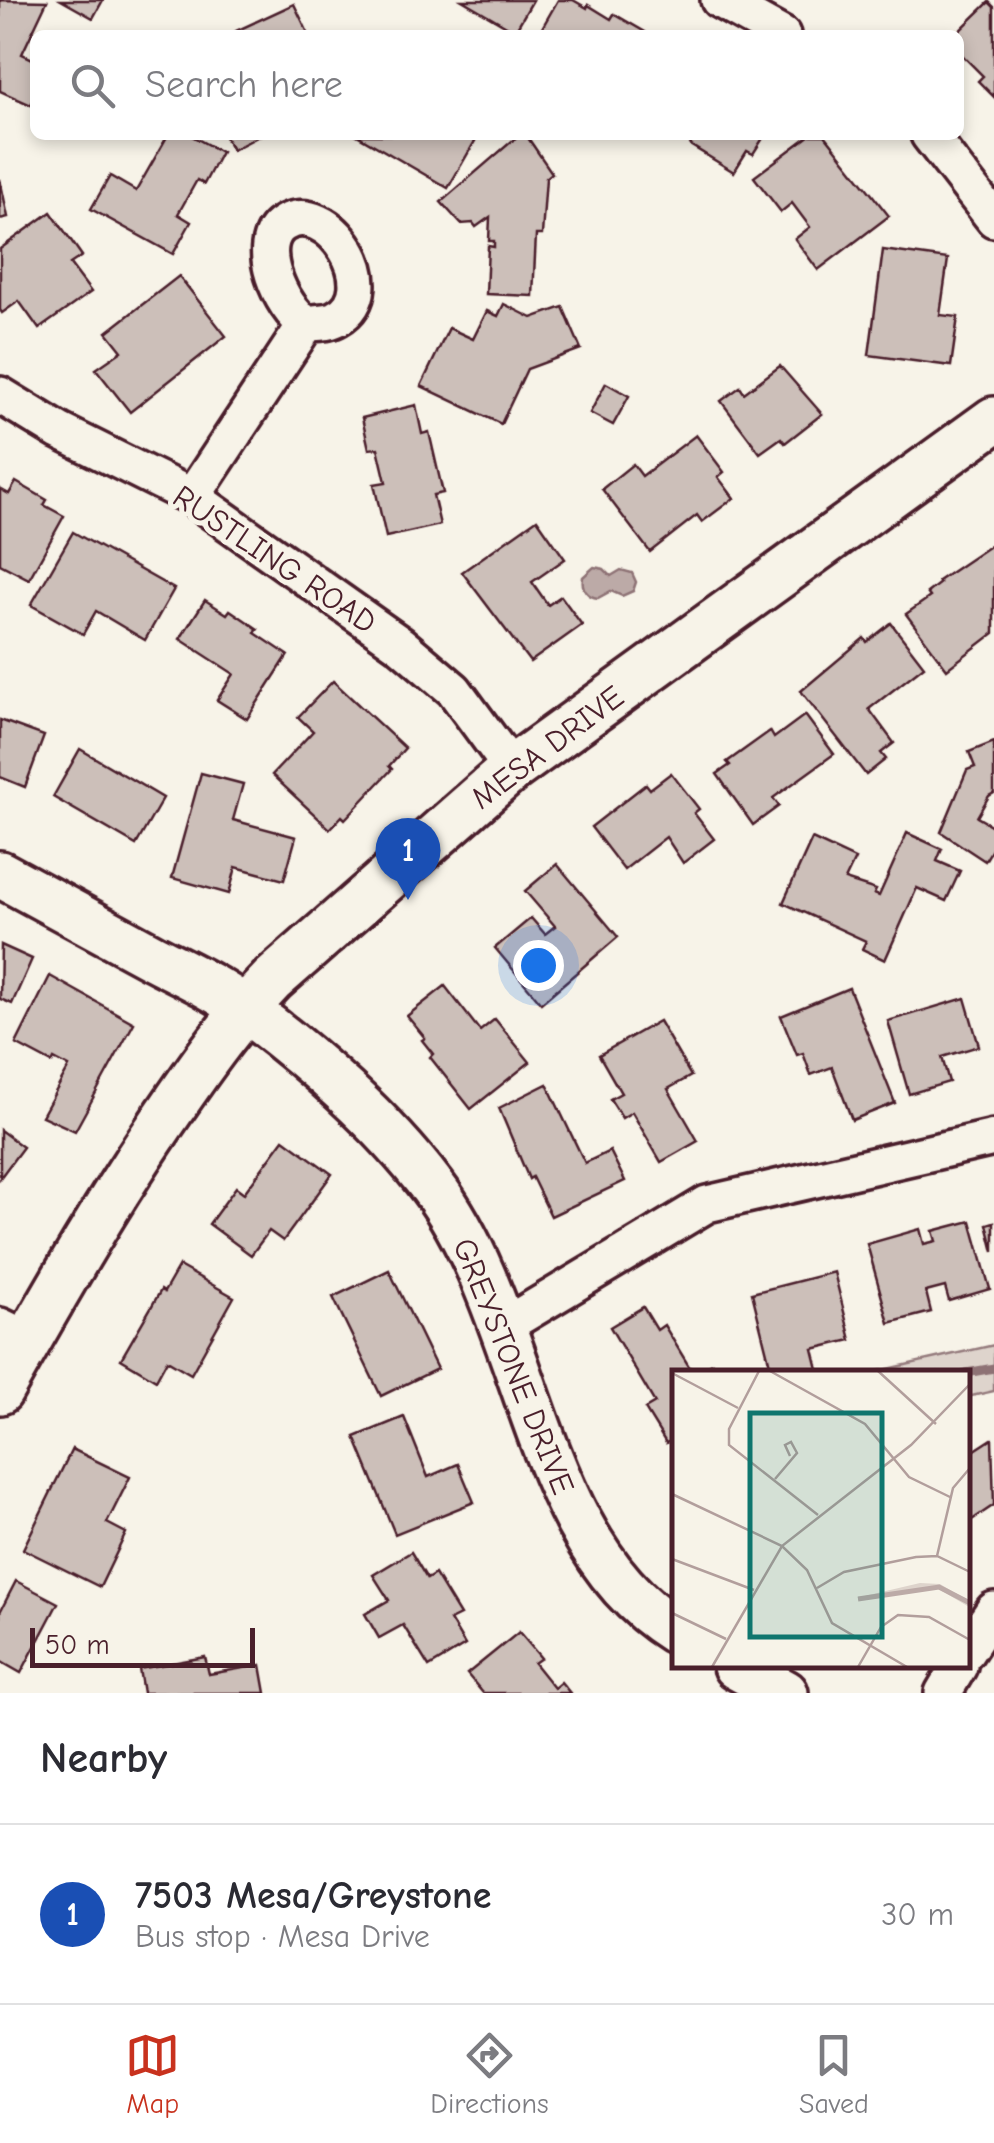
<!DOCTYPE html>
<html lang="en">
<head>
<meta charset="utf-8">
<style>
  :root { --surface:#fff; --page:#f7f7f7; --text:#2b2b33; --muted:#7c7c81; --line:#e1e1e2; --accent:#c8321e }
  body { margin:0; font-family:"Comic Neue",sans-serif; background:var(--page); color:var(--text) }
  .scale { position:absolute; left:30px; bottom:25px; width:225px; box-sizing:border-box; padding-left:10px; border:5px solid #4a1f2b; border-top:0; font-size:28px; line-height:35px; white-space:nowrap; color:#4a1f2b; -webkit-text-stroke:8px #f7f3e8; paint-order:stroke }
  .you { position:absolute; left:538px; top:965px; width:35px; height:35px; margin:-25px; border:8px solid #fff; border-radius:50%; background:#1a73e8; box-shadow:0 0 0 15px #1a73e833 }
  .badge { display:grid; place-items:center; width:65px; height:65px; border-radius:50%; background:var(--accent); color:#fff; font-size:32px; font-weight:700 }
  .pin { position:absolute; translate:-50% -82px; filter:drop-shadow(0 2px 5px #0008) }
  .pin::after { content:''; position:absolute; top:52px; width:35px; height:30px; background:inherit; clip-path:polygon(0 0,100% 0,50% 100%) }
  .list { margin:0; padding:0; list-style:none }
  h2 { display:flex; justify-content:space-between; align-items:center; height:130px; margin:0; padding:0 40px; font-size:42px }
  h2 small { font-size:32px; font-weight:400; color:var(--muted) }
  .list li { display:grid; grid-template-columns:65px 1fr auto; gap:30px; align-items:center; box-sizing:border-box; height:180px; padding:0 40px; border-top:2px solid var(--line) }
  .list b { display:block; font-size:38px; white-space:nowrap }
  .list p { margin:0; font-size:32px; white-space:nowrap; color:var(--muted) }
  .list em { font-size:32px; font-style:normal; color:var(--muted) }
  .icon { flex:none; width:55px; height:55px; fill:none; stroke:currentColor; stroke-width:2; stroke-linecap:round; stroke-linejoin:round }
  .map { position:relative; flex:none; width:994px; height:1693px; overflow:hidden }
  .search { position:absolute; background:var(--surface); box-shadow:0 5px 15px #0003; left:30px; right:30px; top:30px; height:110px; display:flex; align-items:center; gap:25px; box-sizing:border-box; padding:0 35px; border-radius:15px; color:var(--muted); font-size:38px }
  .sheet { height:310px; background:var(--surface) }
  nav { display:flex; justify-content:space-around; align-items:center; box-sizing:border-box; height:140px; border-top:2px solid var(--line); background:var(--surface); font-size:28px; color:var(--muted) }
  nav a { display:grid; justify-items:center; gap:5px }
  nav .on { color:var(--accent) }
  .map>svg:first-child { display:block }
  .green { fill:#ded4cc; stroke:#947a7c; stroke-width:2.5 }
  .water { fill:#bcaaa7; stroke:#8e7275; stroke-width:2.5 }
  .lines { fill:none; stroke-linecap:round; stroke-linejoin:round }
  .stream { stroke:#8e7275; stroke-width:9 }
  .building { fill:#ccbfb9; stroke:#4a1f2b; stroke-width:2.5 }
  .minor-casing { stroke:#4a1f2b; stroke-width:42 }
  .tertiary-casing { stroke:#4a1f2b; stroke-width:52 }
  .minor { stroke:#f7f3e8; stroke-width:35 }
  .tertiary { stroke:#f7f3e8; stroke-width:45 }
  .labels { text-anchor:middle; stroke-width:10; stroke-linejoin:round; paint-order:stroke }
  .street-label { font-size:32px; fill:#4a1f2b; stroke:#f7f3e8 }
  .inset-river { fill:none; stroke:#bcaaa7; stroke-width:5 }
  .inset-road { fill:none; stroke:#b29e9c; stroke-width:2.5 }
  .view { fill:#0f766e; fill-opacity:0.15; stroke:#0f766e; stroke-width:5 }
  .inset-edge { fill:none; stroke:#4a1f2b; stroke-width:5 }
</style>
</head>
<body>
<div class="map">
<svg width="994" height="1693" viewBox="0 0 994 1693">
  <rect width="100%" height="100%" fill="#f7f3e8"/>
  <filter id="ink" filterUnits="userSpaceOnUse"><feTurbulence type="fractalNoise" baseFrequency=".01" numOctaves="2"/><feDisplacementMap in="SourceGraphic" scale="20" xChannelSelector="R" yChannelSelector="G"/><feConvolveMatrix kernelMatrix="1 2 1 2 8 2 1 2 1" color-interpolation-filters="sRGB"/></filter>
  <g filter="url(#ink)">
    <polygon class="green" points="994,1345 994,1391 967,1397 966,1373 870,1373"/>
    <path class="water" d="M594,567L604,569L611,576L621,570L632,573L636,582L633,591L622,596L611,591L598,598C587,597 581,588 583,577Z"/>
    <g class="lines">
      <polyline class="stream" points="966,1373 994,1368"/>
    </g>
    <g class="building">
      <polygon points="0,0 47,1 22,54 35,60 35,96 31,105 0,91"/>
      <polygon points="61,0 103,0 93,18"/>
      <polygon points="462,0 533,0 515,31"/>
      <polygon points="558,0 573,0 587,8 588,5 611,19 614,14 645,32 643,35 538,35"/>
      <polygon points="989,2 994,7 994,97 978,81 983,76 959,52 959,35 955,35"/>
      <polygon points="294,4 309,35 237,35 236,31"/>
      <polygon points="168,135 190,135 221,152 204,184 197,180 178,214 191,222 173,254 91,209 110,176 136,191"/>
      <polygon points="224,135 261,135 232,150"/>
      <polygon points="357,135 465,135 475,141 448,188"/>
      <polygon points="519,135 526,135 552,173 546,178 542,235 536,235 533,296 486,294 488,246 494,247 494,241 489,241 490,217 476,227 473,223 461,224 441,202"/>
      <polygon points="696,135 765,135 753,154 747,151 734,172 690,145"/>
      <polygon points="810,135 825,135 889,216 818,270 795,239 810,227 792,203 781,212 754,177"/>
      <polygon points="0,179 8,217 0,219"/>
      <polygon points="51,212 82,256 70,264 91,292 39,329 19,301 2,313 0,310 0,249"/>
      <polygon points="883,250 948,259 940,315 958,317 951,366 869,355"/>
      <polygon points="179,276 226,336 130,412 96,369 122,351 107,332"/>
      <polygon points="504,304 532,318 563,307 581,349 527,369 501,424 421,386 449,328 473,339 487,311 498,316"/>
      <polygon points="780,366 822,414 785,443 781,438 760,453 721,401 740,387 744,393"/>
      <polygon points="606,383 629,396 613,425 590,413"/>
      <polygon points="416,405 422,434 429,432 443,493 433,495 440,525 386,537 374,484 386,482 378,448 369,449 362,418"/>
      <polygon points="696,435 724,472 718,477 734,498 702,522 697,515 650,552 602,489 633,464 642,476"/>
      <polygon points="16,482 47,500 44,505 64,516 29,579 0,564 0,489 9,494"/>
      <polygon points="537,519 565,559 532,582 548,605 561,596 582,625 530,662 462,572"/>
      <polygon points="73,532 174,589 145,640 96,611 83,634 31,605"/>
      <polygon points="994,543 994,633 947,669 906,614 930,597 927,593 940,583 938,581"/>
      <polygon points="205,600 227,614 230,610 258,629 255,633 288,655 247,719 217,700 234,674 180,639"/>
      <polygon points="891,623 924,666 869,709 894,743 881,753 886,759 866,775 801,691 864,638 867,642"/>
      <polygon points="333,681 405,748 389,766 392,769 345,819 342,816 330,829 272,775 313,731 298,717"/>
      <polygon points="805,715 834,754 773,798 779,806 753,825 717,774 730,765 727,762 770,731 774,738"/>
      <polygon points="0,720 44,736 25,787 0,777"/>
      <polygon points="994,742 994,793 989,796 977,817 994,827 994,846 985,861 941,832 967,770 975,767 969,752"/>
      <polygon points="80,749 163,798 136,845 53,797"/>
      <polygon points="201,773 243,784 233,820 296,837 284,880 236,867 229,894 172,878"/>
      <polygon points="671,773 699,809 694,813 714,839 683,863 666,837 624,870 591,827 646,784 650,789"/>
      <polygon points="907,833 942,849 937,861 960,871 946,901 917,888 885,960 862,949 866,941 783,903 812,839 855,859 845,880 876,890 874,894 879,896"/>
      <polygon points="557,864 618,937 541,1003 495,948 531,918 545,934 555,926 525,891"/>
      <polygon points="1,945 32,959 12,1004 0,999"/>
      <polygon points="50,976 134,1023 75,1131 42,1116 69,1067 54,1059 52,1063 16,1044"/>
      <polygon points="445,986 480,1031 495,1019 530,1062 471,1109 430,1057 433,1054 422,1040 425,1038 407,1016"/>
      <polygon points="849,988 895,1103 852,1120 832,1067 811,1075 803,1053 797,1055 781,1016"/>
      <polygon points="965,998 979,1046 942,1057 949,1082 909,1094 888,1021"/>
      <polygon points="659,1021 691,1076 668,1089 698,1141 661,1162 632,1112 622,1118 610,1099 621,1093 599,1055"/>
      <polygon points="547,1084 585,1163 610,1151 625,1181 551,1216 532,1177 529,1179 499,1108"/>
      <polygon points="0,1130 23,1147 0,1178"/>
      <polygon points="284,1139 332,1174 283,1241 269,1231 251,1255 209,1224 236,1187 244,1193"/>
      <polygon points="971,1221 990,1289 949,1301 945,1287 926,1292 931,1312 889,1323 867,1244 920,1229 924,1244 936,1241 933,1231"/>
      <polygon points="994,1222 994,1252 987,1224"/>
      <polygon points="179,1266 234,1297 191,1374 167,1360 156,1380 121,1359 161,1290 164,1292"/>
      <polygon points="389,1270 437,1369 381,1396 333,1297"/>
      <polygon points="834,1272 851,1340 813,1349 819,1373 772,1373 752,1293"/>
      <polygon points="643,1307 657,1330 664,1325 693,1373 674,1373 674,1439 666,1443 645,1409 655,1403 610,1327"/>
      <polygon points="712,1363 718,1373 696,1373"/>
      <polygon points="404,1417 428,1477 458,1464 474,1502 395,1534 355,1437"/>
      <polygon points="992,1439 994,1505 966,1524 966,1456"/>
      <polygon points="72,1449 130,1477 107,1523 126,1533 100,1587 23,1549"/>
      <polygon points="411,1552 427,1579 435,1574 460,1615 450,1620 465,1645 429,1667 403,1625 379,1638 365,1614 389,1600 373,1575"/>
      <polygon points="16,1581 58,1603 21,1673 0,1661 0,1612"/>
      <polygon points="519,1632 541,1658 534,1663 554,1688 561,1682 570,1693 483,1693 467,1674"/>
      <polygon points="205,1657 209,1674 261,1665 266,1693 143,1693 139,1669"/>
    </g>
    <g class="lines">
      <g class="minor-casing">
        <g id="minor">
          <polyline points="719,0 782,35"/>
          <polyline points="929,135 994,219"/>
          <polyline points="0,395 59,431 192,497 401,645 454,690 512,769"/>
          <path d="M192,497L306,324C315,322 329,323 337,318C389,290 328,195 283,224C252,244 281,308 306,324"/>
          <polyline points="0,1326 29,1340"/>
          <polyline points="504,1326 707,1204 994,1138"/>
          <polyline points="966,1652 994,1610"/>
          <polyline points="943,1693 959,1666"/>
        </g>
      </g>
      <g class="tertiary-casing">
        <g id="tertiary">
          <path d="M0,874C51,902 102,929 153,957C184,973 217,988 245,1009C310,1057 383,1121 432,1186C530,1315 533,1544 674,1630"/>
          <path d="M0,1391C54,1295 109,1199 172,1108C203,1063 234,1019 272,980L512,769L994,420"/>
          <polyline points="736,1666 785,1693"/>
        </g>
      </g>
      <use href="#minor" class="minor"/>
      <use href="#tertiary" class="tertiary"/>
    </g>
  </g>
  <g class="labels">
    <g class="street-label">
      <text transform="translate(275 559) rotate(34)" y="11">RUSTLING ROAD</text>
      <text transform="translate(547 747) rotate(-37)" y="11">MESA DRIVE</text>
      <text transform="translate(514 1366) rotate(68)" y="11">GREYSTONE DRIVE</text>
    </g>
  </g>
  <g transform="translate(672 1370)">
    <rect width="298" height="298" fill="#f7f3e8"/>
    <path d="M248,213L268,214L297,231V237L265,218L184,228Z" fill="#ded4cc"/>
    <path class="inset-river" d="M186,229L267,217L298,233"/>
    <path class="inset-road" d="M87,1L57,59V75L146,145M98,1L193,54L237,107L278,127M206,1L264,54M0,3L66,38M103,109L125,83L119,72L113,75L118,86M0,124L110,176L135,200L160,253L235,297M265,186L281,118L298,98M0,189L82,220M145,218L172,202L244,187L265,186L298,202M0,243L54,269M40,297L110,176L239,75L298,14M186,297L209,257L226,245L257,247L298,270"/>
    <path class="view" d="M78,43H210V267H78Z"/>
    <rect width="298" height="298" class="inset-edge"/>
  </g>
</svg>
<div class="scale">50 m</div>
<div class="you"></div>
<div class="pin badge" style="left:408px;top:900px;background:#1a4fb4">1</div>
<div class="search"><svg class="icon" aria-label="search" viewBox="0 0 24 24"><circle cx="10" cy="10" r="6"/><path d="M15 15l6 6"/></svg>Search here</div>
</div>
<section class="sheet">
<h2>Nearby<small></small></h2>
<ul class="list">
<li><span class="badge" style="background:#1a4fb4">1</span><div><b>7503 Mesa/Greystone</b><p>Bus stop · Mesa Drive</p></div><em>30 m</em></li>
</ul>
</section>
<nav>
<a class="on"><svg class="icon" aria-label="map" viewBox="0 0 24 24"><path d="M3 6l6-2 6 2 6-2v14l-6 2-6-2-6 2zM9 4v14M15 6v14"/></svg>Map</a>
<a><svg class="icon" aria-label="directions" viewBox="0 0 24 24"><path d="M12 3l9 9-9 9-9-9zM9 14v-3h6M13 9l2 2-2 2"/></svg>Directions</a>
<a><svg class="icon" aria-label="saved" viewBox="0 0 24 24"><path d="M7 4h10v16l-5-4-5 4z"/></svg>Saved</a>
</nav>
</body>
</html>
